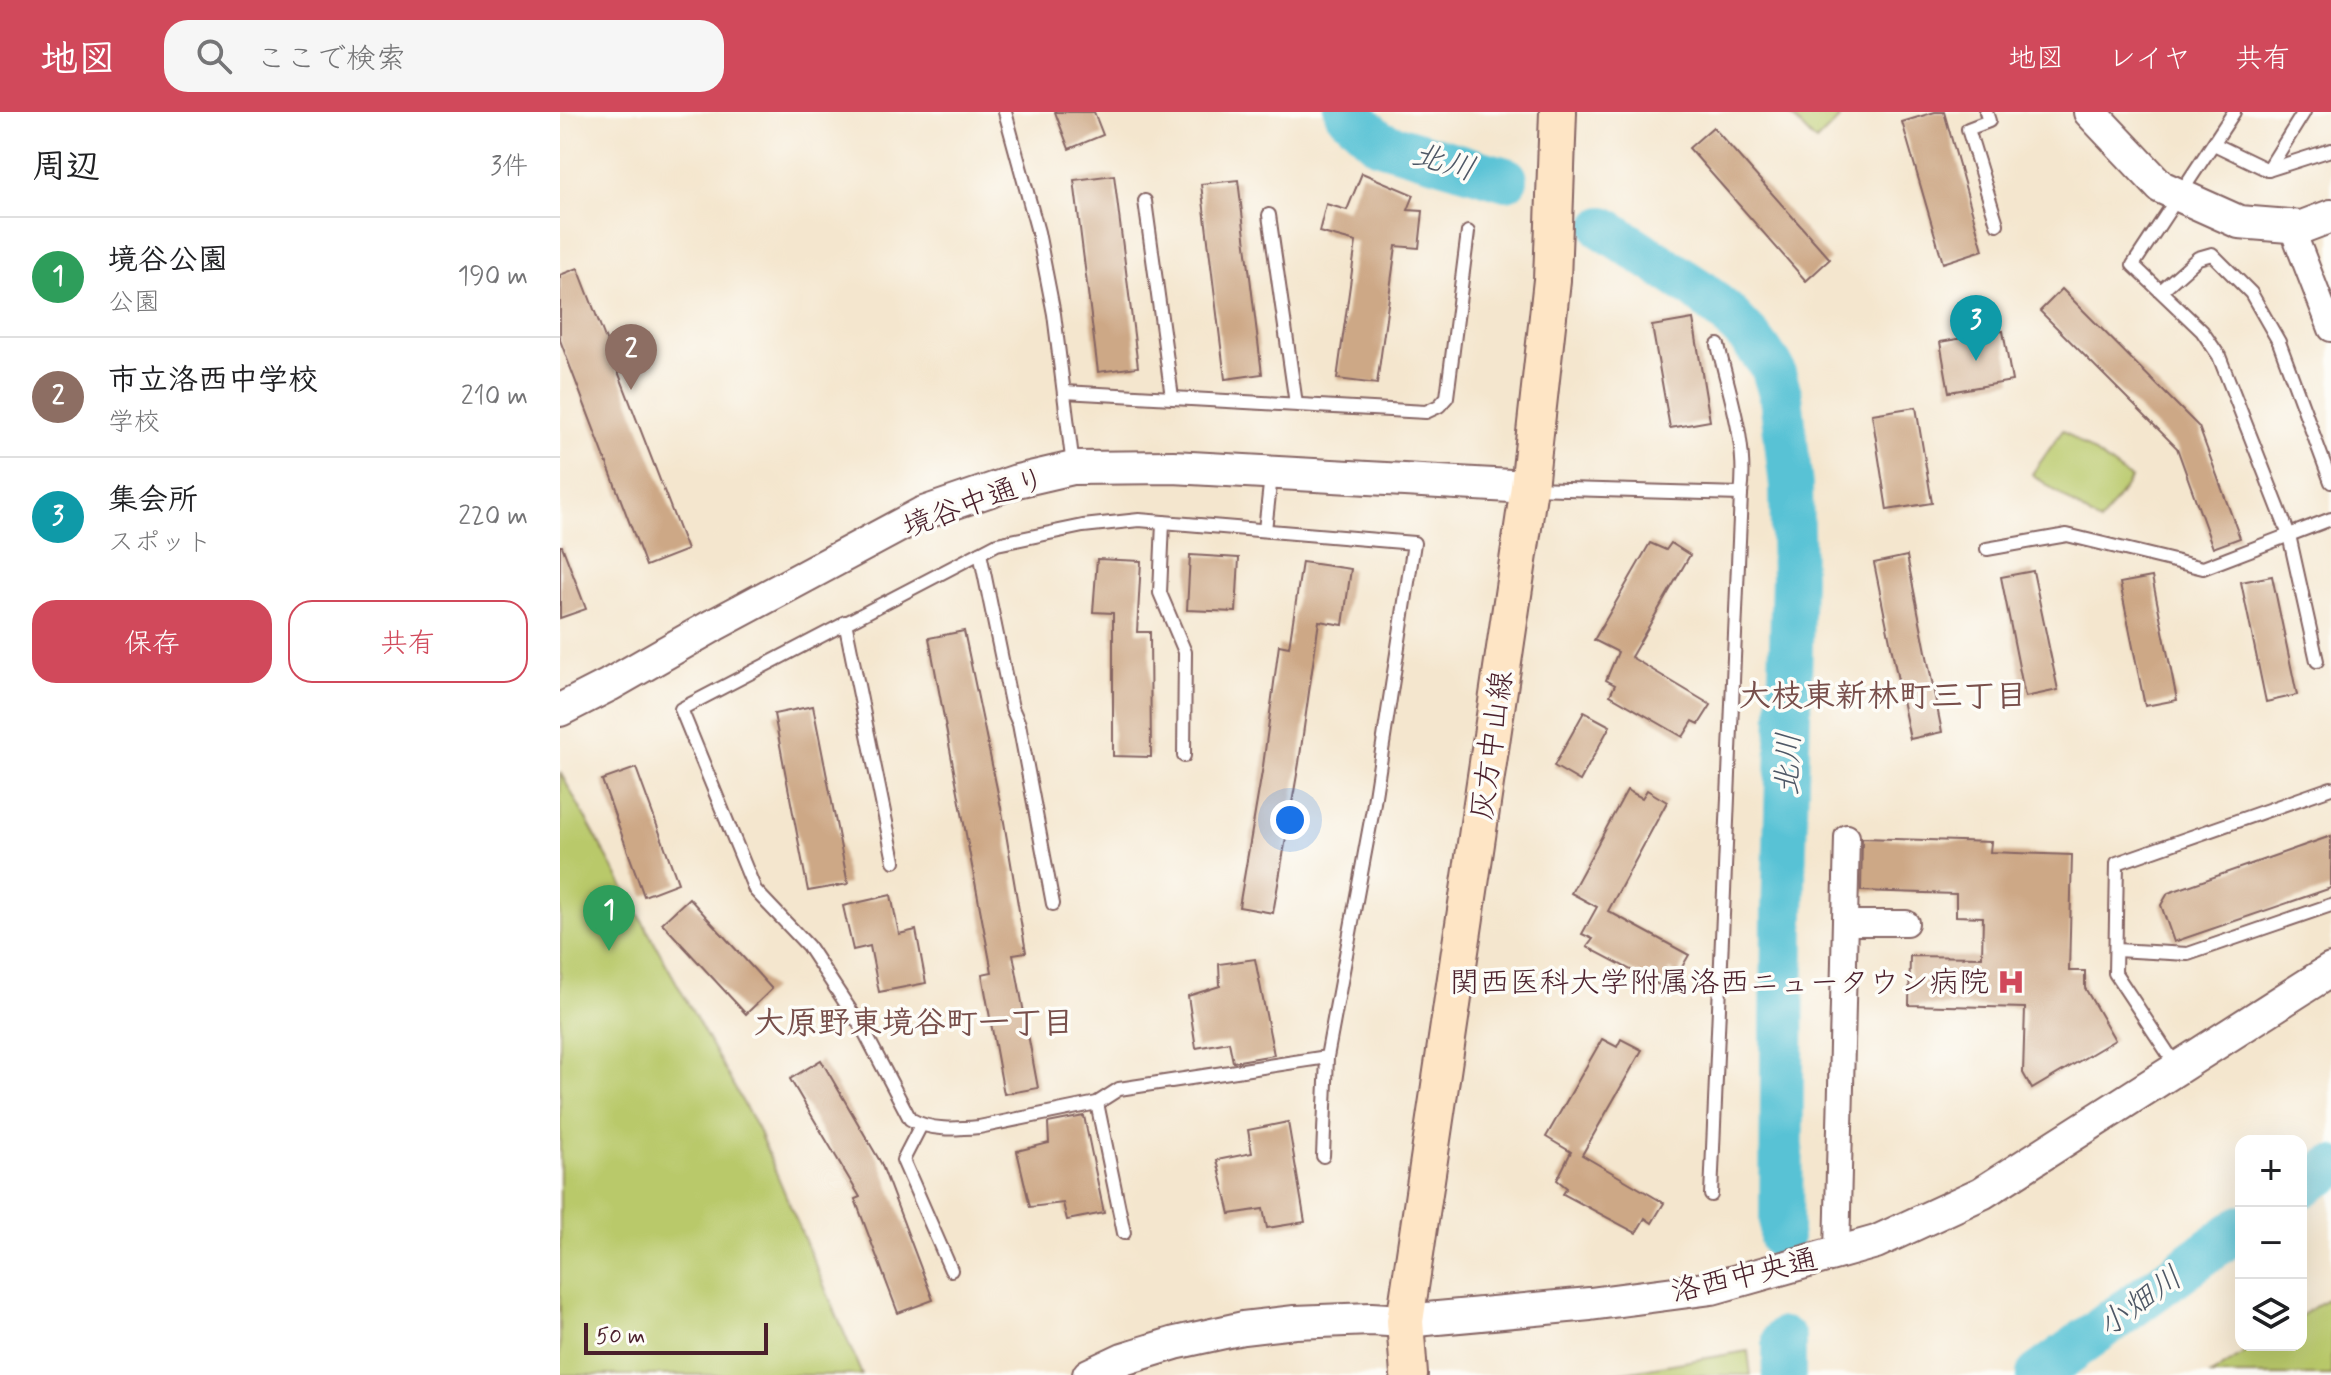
<!DOCTYPE html>
<html lang="ja">
<head>
<meta charset="utf-8">
<style>
  :root { --surface:#fff; --page:#f6f6f6; --text:#202124; --muted:#757577; --line:#e0e0e0; --accent:#d1495b }
  body { margin:0; font-family:Mynerve,"Klee One",sans-serif; background:var(--page); color:var(--text) }
  .controls { position:absolute; right:24px; bottom:24px; display:grid; overflow:hidden; border-radius:16px; box-shadow:0 8px 32px #0002 }
  .controls button { width:72px; height:72px; display:grid; place-items:center; padding:0; border:0; border-bottom:2px solid var(--line); background:var(--surface); color:var(--text); font:40px sans-serif }
  .scale { position:absolute; left:24px; bottom:20px; width:184px; box-sizing:border-box; padding-left:8px; border:4px solid #4a1f2b; border-top:0; font-size:22px; line-height:28px; white-space:nowrap; color:#4a1f2b; -webkit-text-stroke:6px #fdfcf7; paint-order:stroke }
  .you { position:absolute; left:730px; top:708px; width:28px; height:28px; margin:-20px; border:6px solid #fff; border-radius:50%; background:#1a73e8; box-shadow:0 0 0 12px #1a73e833 }
  .badge { display:grid; place-items:center; width:52px; height:52px; border-radius:50%; background:var(--accent); color:#fff; font-size:26px; font-weight:700 }
  .pin { position:absolute; translate:-50% -66px; filter:drop-shadow(0 2px 4px #0008) }
  .pin::after { content:''; position:absolute; top:42px; width:28px; height:24px; background:inherit; clip-path:polygon(0 0,100% 0,50% 100%) }
  .list { margin:0; padding:0; list-style:none }
  h2 { display:flex; justify-content:space-between; align-items:center; height:104px; margin:0; padding:0 32px; font-size:34px }
  h2 small { font-size:26px; font-weight:400; color:var(--muted) }
  .list li { display:grid; grid-template-columns:52px 1fr auto; gap:24px; align-items:center; box-sizing:border-box; height:120px; padding:0 32px; border-top:2px solid var(--line) }
  .list b { display:block; font-size:30px; white-space:nowrap }
  .list p { margin:0; font-size:26px; white-space:nowrap; color:var(--muted) }
  .list em { font-size:26px; font-style:normal; color:var(--muted) }
  .actions { display:flex; gap:16px; padding:24px 32px }
  .actions a { flex:1; padding:18px 0; border:2px solid var(--accent); border-radius:24px; text-align:center; font-size:28px; color:var(--accent) }
  .actions .main { background:var(--accent); color:#fff }
  .icon { flex:none; width:44px; height:44px; fill:none; stroke:currentColor; stroke-width:2; stroke-linecap:round; stroke-linejoin:round }
  .map { position:relative; flex:none; width:1771px; height:1263px; overflow:hidden }
  header { display:flex; align-items:center; gap:48px; box-sizing:border-box; height:112px; padding:0 40px; background:var(--accent); color:#fff }
  header strong { font-size:38px }
  nav { display:flex; gap:44px; margin-inline-start:auto; font-size:28px }
  .search { width:560px; height:72px; background:var(--page); display:flex; align-items:center; gap:20px; box-sizing:border-box; padding:0 28px; border-radius:24px; color:var(--muted); font-size:30px }
  main { display:flex }
  aside { flex:1; background:var(--surface) }
  .map>svg:first-child { display:block }
  .green { fill:#b9c96b; stroke:#82744b; stroke-width:2 }
  .lines { fill:none; stroke-linecap:round; stroke-linejoin:round }
  .river { stroke:#59c2d5; stroke-width:44 }
  .building { fill:#cda886 }
  .service-casing { stroke:#866564; stroke-width:16 }
  .minor-casing { stroke:#866564; stroke-width:28 }
  .tertiary-casing { stroke:#866564; stroke-width:36 }
  .secondary-casing { stroke:#866564; stroke-width:40 }
  .service { stroke:#fff; stroke-width:12 }
  .minor { stroke:#fff; stroke-width:24 }
  .tertiary { stroke:#fff; stroke-width:32 }
  .secondary { stroke:#fee5c5; stroke-width:36 }
  .labels { text-anchor:middle; stroke-width:7; stroke-linejoin:round; paint-order:stroke }
  .street-label { font-size:30px; fill:#4a1f2b; stroke:#fdfcf7 }
  .poi-label { font-size:30px; fill:#4a1f2b; stroke:#fdfcf7; text-anchor:end }
  .water-label { font-size:32px; font-style:italic; fill:#4f5866; stroke:#fdfcf7 }
  .neighbourhood-label { font-size:32px; font-weight:bold; fill:#784f4b; stroke:#fdfcf7 }
</style>
</head>
<body>
<header>
<strong>地図</strong>
<div class="search"><svg class="icon" aria-label="search" viewBox="0 0 24 24"><circle cx="10" cy="10" r="6"/><path d="M15 15l6 6"/></svg>ここで検索</div>
<nav><a>地図</a><a>レイヤ</a><a>共有</a></nav>
</header>
<main>
<aside>
<h2>周辺<small>3件</small></h2>
<ul class="list">
<li><span class="badge" style="background:#2e9e5b">1</span><div><b>境谷公園</b><p>公園</p></div><em>190 m</em></li>
<li><span class="badge" style="background:#8d6e63">2</span><div><b>市立洛西中学校</b><p>学校</p></div><em>210 m</em></li>
<li><span class="badge" style="background:#0f9aa8">3</span><div><b>集会所</b><p>スポット</p></div><em>220 m</em></li>
</ul>
<div class="actions"><a class="main">保存</a><a>共有</a></div>
</aside>
<div class="map">
<svg width="1771" height="1263" viewBox="0 0 1771 1263">
  <rect width="100%" height="100%" fill="#fdfcf7"/>
  <filter id="ink" filterUnits="userSpaceOnUse"><feTurbulence type="fractalNoise" baseFrequency=".0125" numOctaves="2"/><feDisplacementMap in="SourceGraphic" scale="16" xChannelSelector="R" yChannelSelector="G"/><feConvolveMatrix kernelMatrix="1 2 1 2 8 2 1 2 1" color-interpolation-filters="sRGB"/></filter>
  <filter id="wash" filterUnits="userSpaceOnUse"><feTurbulence type="fractalNoise" baseFrequency=".006" numOctaves="4" result="noise"/><feDisplacementMap in="SourceGraphic" scale="32" xChannelSelector="R" yChannelSelector="G"/><feGaussianBlur stdDeviation="1.8" result="paint"/><feColorMatrix in="noise" values="0 0 0 0 0 0 0 0 0 0 0 0 0 0 0 0 0 1.4 0 .05"/><feComposite in="paint" operator="in"/></filter>
  <g filter="url(#wash)">
    <rect width="100%" height="100%" fill="#f4e6ce"/>
    <g class="green">
      <polygon points="1227,0 1273,0 1279,7 1256,30"/>
      <polygon points="1503,318 1571,367 1540,411 1472,362"/>
      <polygon points="0,660 198,1018 302,1263 0,1263"/>
      <polygon points="1771,1184 1771,1263 1651,1263 1697,1233 1741,1233 1741,1204"/>
      <polygon points="1188,1239 1191,1263 1048,1263"/>
    </g>
    <g class="lines">
      <g class="river">
        <polyline points="786,0 819,30 946,67"/>
        <polyline points="1044,116 1137,177 1167,202 1191,227 1212,255 1221,285 1231,374 1233,466 1223,801 1221,1126"/>
        <polyline points="1741,1075 1771,1056"/>
        <polyline points="1224,1227 1224,1263"/>
        <polyline points="1478,1263 1681,1115"/>
      </g>
    </g>
    <g id="blocks">
      <g class="building">
        <polygon points="495,0 534,0 543,23 509,37"/>
        <polygon points="1375,0 1384,0 1423,138 1383,151 1342,10"/>
        <polygon points="1153,15 1270,147 1246,169 1129,36"/>
        <polygon points="802,61 854,83 848,98 863,99 859,136 836,134 817,272 777,267 796,130 759,120 766,92 787,98"/>
        <polygon points="554,63 578,255 538,260 514,68"/>
        <polygon points="678,68 702,262 665,267 641,72"/>
        <polygon points="18,156 127,438 86,454 0,228 0,163"/>
        <polygon points="1502,177 1639,315 1680,426 1653,436 1617,336 1480,199"/>
        <polygon points="1133,207 1150,309 1110,316 1092,214"/>
        <polygon points="1443,219 1452,269 1389,280 1380,230"/>
        <polygon points="1356,295 1372,391 1327,398 1312,302"/>
        <polygon points="1090,431 1106,438 1111,431 1130,443 1071,545 1151,593 1139,612 1133,609 1123,625 1050,583 1055,573 1046,568 1058,540 1034,528"/>
        <polygon points="0,434 2,434 26,497 0,506"/>
        <polygon points="630,443 679,446 676,500 627,498"/>
        <polygon points="1347,444 1382,620 1350,627 1314,451"/>
        <polygon points="537,447 581,449 577,520 590,520 591,645 553,644 553,501 533,500"/>
        <polygon points="742,450 791,457 783,513 759,509 739,651 713,801 679,795 703,654 719,533 729,535"/>
        <polygon points="1473,459 1498,578 1465,585 1441,465"/>
        <polygon points="1712,464 1737,583 1706,590 1681,470"/>
        <polygon points="1592,465 1617,588 1585,594 1560,471"/>
        <polygon points="404,519 444,710 466,840 453,842 478,976 444,982 422,862 432,860 369,526"/>
        <polygon points="253,594 288,772 248,779 214,602"/>
        <polygon points="1024,600 1050,614 1020,669 994,654"/>
        <polygon points="76,656 118,771 84,784 42,668"/>
        <polygon points="1067,678 1082,686 1087,678 1107,690 1048,799 1129,843 1118,862 1110,858 1101,874 1027,835 1033,827 1022,822 1037,795 1011,781"/>
        <polygon points="1771,724 1771,776 1614,830 1601,793 1608,781"/>
        <polygon points="1302,726 1431,730 1430,740 1512,743 1509,859 1525,859 1525,876 1555,928 1472,977 1463,961 1465,896 1349,893 1350,844 1422,845 1423,805 1396,804 1396,782 1301,779"/>
        <polygon points="331,783 339,822 356,818 366,871 319,880 310,834 293,838 283,794"/>
        <polygon points="129,786 212,877 186,902 102,811"/>
        <polygon points="695,847 714,943 673,950 669,930 636,936 628,884 660,874 659,852"/>
        <polygon points="1042,927 1057,935 1061,927 1082,938 1022,1043 1104,1091 1092,1111 1085,1106 1076,1121 1003,1082 1007,1076 997,1068 1011,1040 986,1025"/>
        <polygon points="261,948 321,1051 373,1188 338,1201 295,1087 300,1085 230,967"/>
        <polygon points="524,1004 544,1101 507,1108 503,1091 470,1095 457,1039 489,1031 488,1011"/>
        <polygon points="728,1010 745,1110 707,1116 703,1097 670,1102 657,1048 692,1041 688,1018"/>
      </g>
    </g>
  </g>
  <g filter="url(#ink)">
    <use href="#blocks" fill-opacity="0" stroke="#866564" stroke-width="2"/>
    <g class="lines">
      <g class="service-casing">
        <g id="service">
          <polyline points="445,0 478,120 494,202 513,354"/>
          <polyline points="1426,0 1429,9 1408,17 1437,112"/>
          <polyline points="1674,0 1573,153 1642,219 1659,244 1729,423 1757,549"/>
          <polyline points="1654,32 1708,58 1771,38"/>
          <polyline points="1708,58 1744,0"/>
          <polyline points="585,89 612,285"/>
          <polyline points="709,103 736,292"/>
          <polyline points="1602,178 1638,146 1652,142 1691,181 1719,230 1771,370"/>
          <polyline points="504,280 866,300 879,294 887,285 908,120"/>
          <polyline points="972,376 1181,382"/>
          <polyline points="603,410 600,481 625,540 624,644"/>
          <polyline points="705,418 711,364"/>
          <polyline points="1427,437 1507,423 1643,456 1771,407"/>
          <polyline points="420,441 452,596 459,612 493,792"/>
          <polyline points="285,510 334,749"/>
          <polyline points="1556,838 1628,842 1771,793"/>
          <polyline points="1617,955 1555,861 1557,751 1771,676"/>
          <polyline points="537,991 564,1121"/>
          <polyline points="361,1013 343,1048 391,1158"/>
          <path d="M763,1044L767,945L813,697L854,431L579,408L523,414L437,432L121,597L195,778L248,834L304,919L350,1007C370,1019 396,1017 419,1015L537,991L559,977L767,945"/>
          <path d="M1151,1083L1181,382C1188,333 1169,281 1158,233"/>
        </g>
      </g>
      <g class="minor-casing">
        <g id="minor">
          <polyline points="1731,114 1771,217"/>
          <polyline points="1285,811 1346,811"/>
          <polyline points="1277,1141 1287,725"/>
        </g>
      </g>
      <g class="tertiary-casing">
        <g id="tertiary">
          <polyline points="1530,0 1601,75 1679,110 1742,115 1771,104"/>
          <polyline points="0,598 49,573 154,513 361,402 457,369 513,356 613,355 969,375"/>
          <polyline points="529,1263 563,1247 615,1231 683,1216 735,1210 811,1207 845,1209 1030,1192 1152,1176 1316,1130 1422,1081 1771,858"/>
        </g>
      </g>
      <g class="secondary-casing">
        <polyline id="secondary" points="849,1263 845,1209 969,375 992,168 998,0"/>
      </g>
      <use href="#service" class="service"/>
      <use href="#minor" class="minor"/>
      <use href="#tertiary" class="tertiary"/>
      <use href="#secondary" class="secondary"/>
    </g>
  </g>
  <defs>
    <g id="hospital-bare" transform="scale(2.16)"><path d="M-5-5h3v3.5h4V-5h3V5h-3V1.5h-4V5h-3Z" fill="#d1495b" stroke="#fdfcf7" stroke-width="2.5" paint-order="stroke"/></g>
  </defs>
  <g fill-rule="evenodd">
    <use href="#hospital-bare" x="1451" y="870"/>
  </g>
  <g class="labels">
    <g class="street-label">
      <text transform="translate(414 390) rotate(-20)" y="10">境谷中通り</text>
      <text transform="translate(931 633) rotate(-82)" y="10">灰方中山線</text>
      <text transform="translate(1184 1163) rotate(-13)" y="10">洛西中央通</text>
    </g>
    <g class="poi-label">
      <text x="1429" y="880">関西医科大学附属洛西ニュータウン病院</text>
    </g>
    <g class="water-label">
      <text transform="translate(884 49) rotate(16)" y="11">北川</text>
      <text transform="translate(1227 652) rotate(-88)" y="11">北川</text>
      <text transform="translate(1579 1189) rotate(-36)" y="11">小畑川</text>
    </g>
    <g class="neighbourhood-label">
      <text x="1323" y="594">大枝東新林町三丁目</text>
      <text x="354" y="921">大原野東境谷町一丁目</text>
    </g>
  </g>
</svg>
<div class="controls">
<button>+</button>
<button>−</button>
<button><svg class="icon" aria-label="layers" viewBox="0 0 24 24"><path d="M12 4l9 5-9 5-9-5zM3 14l9 5 9-5"/></svg></button>
</div>
<div class="scale">50 m</div>
<div class="you"></div>
<div class="pin badge" style="left:49px;top:839px;background:#2e9e5b">1</div>
<div class="pin badge" style="left:71px;top:278px;background:#8d6e63">2</div>
<div class="pin badge" style="left:1416px;top:249px;background:#0f9aa8">3</div>
</div>
</main>
</body>
</html>
